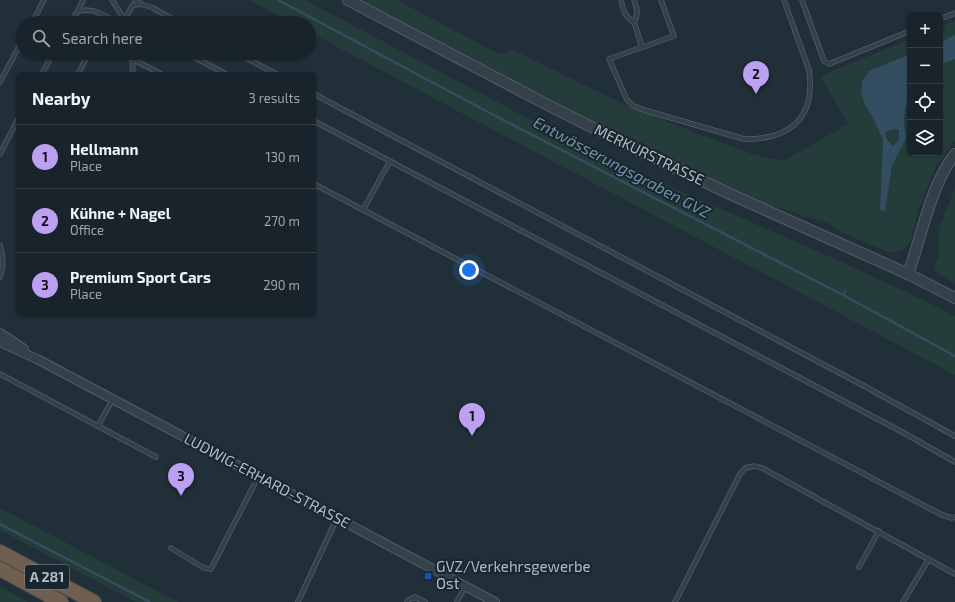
<!DOCTYPE html>
<html lang="en">
<head>
<meta charset="utf-8">
<style>
  :root { --surface:#19232b; --page:#262f37; --text:#f1f3f6; --muted:#9fa4a9; --line:#374047; --accent:#bca0f2 }
  body { margin:0; font-family:"Exo 2",sans-serif; background:var(--page); color:var(--text) }
  .controls { position:absolute; right:12px; top:12px; display:grid; overflow:hidden; border-radius:6px; box-shadow:0 1px 3px #0004 }
  .controls button { width:36px; height:36px; display:grid; place-items:center; padding:0; border:0; border-bottom:1px solid var(--line); background:var(--surface); color:var(--text); font:20px sans-serif }
  .you { position:absolute; left:469px; top:270px; width:14px; height:14px; margin:-10px; border:3px solid #fff; border-radius:50%; background:#1a73e8; box-shadow:0 0 0 6px #1a73e833 }
  .badge { display:grid; place-items:center; width:26px; height:26px; border-radius:50%; background:var(--accent); color:#111; font-size:13px; font-weight:700 }
  .pin { position:absolute; translate:-50% -33px; filter:drop-shadow(0 1px 2px #0008) }
  .pin::after { content:''; position:absolute; top:21px; width:14px; height:12px; background:inherit; clip-path:polygon(0 0,100% 0,50% 100%) }
  .list { margin:0; padding:0; list-style:none }
  h2 { display:flex; justify-content:space-between; align-items:center; height:52px; margin:0; padding:0 16px; font-size:17px }
  h2 small { font-size:13px; font-weight:400; color:var(--muted) }
  .list li { display:grid; grid-template-columns:26px 1fr auto; gap:12px; align-items:center; box-sizing:border-box; height:64px; padding:0 16px; border-top:1px solid var(--line) }
  .list b { display:block; font-size:15px; white-space:nowrap }
  .list p { margin:0; font-size:13px; white-space:nowrap; color:var(--muted) }
  .list em { font-size:13px; font-style:normal; color:var(--muted) }
  .icon { flex:none; width:22px; height:22px; fill:none; stroke:currentColor; stroke-width:2; stroke-linecap:round; stroke-linejoin:round }
  .map { position:relative; flex:none; width:955px; height:602px; overflow:hidden }
  .search { position:absolute; background:var(--surface); box-shadow:0 1px 3px #0004; left:16px; top:16px; width:300px; height:44px; display:flex; align-items:center; gap:10px; box-sizing:border-box; padding:0 14px; border-radius:22px; color:var(--muted); font-size:15px }
  .panel { position:absolute; background:var(--surface); box-shadow:0 1px 3px #0004; left:16px; top:72px; width:300px; height:244px; border-radius:6px }
  .map>svg:first-child { display:block }
  .green { fill:#243c3a }
  .water { fill:#344e61; fill-rule:evenodd }
  .lines { fill:none; stroke-linecap:round; stroke-linejoin:round }
  .stream { stroke:#344e61; stroke-width:2.5 }
  .service-casing { stroke:#525f67; stroke-width:5.5 }
  .minor-casing { stroke:#525f67; stroke-width:10 }
  .tertiary-casing { stroke:#525f67; stroke-width:12 }
  .motorway-casing { stroke:#3f4c54; stroke-width:16 }
  .service { stroke:#34414a; stroke-width:4 }
  .minor { stroke:#34414a; stroke-width:8 }
  .tertiary { stroke:#34414a; stroke-width:10 }
  .motorway { stroke:#705f51; stroke-width:14 }
  .transit-dot { fill:#1a4fb4; stroke:#1a262e; stroke-width:1.5 }
  .labels { text-anchor:middle; stroke-width:4; stroke-linejoin:round; paint-order:stroke }
  .shield { fill:#1a262e; stroke:#828f98; stroke-width:1 }
  .shield-label { font-size:14px; font-weight:bold; fill:#afbcc6 }
  .street-label { font-size:15px; fill:#afbcc6; stroke:#1a262e }
  .poi-label { font-size:15px; fill:#afbcc6; stroke:#1a262e; text-anchor:start }
  .water-label { font-size:16px; font-style:italic; fill:#6f92aa; stroke:#1a262e }
</style>
</head>
<body>
<div class="map">
<svg width="955" height="602" viewBox="0 0 955 602">
  <rect width="100%" height="100%" fill="#212f39"/>
  <g class="green">
    <polygon points="249,0 305,0 595,154 831,257 919,298 955,316 955,375 309,32 309,23 292,23"/>
    <polygon points="359,0 397,0 501,55 511,49 613,99 704,136 752,154 783,161 848,124 820,76 910,39 910,54 869,71 861,94 865,105 872,116 883,140 880,210 889,186 892,166 906,138 904,125 905,109 910,93 910,153 940,153 940,65 955,59 955,141 936,166 919,209 911,241 903,250 895,253 888,252 841,232 830,224 766,204 649,150 486,67"/>
    <polygon points="955,20 955,35 940,42 940,27"/>
    <polygon points="892,129 899,129 898,141 893,146 885,133"/>
    <polygon points="955,187 955,284 933,270 940,255 938,245 939,229"/>
    <polygon points="0,508 178,602 136,602 0,530"/>
    <polygon points="0,587 28,602 0,602"/>
  </g>
  <g class="water">
    <polygon points="955,35 955,59 940,65 940,42"/>
    <path d="M910,54V93L905,109L904,125L906,138L892,166L885,212L880,210L883,140L872,116L865,105L861,94L862,82L869,71ZM892,129H899L898,141L893,146L887,139L885,133Z"/>
  </g>
  <g class="lines">
    <g class="stream">
      <polyline points="278,0 486,111 843,295 955,356"/>
      <polyline points="843,295 845,291"/>
      <polyline points="0,524 150,602"/>
    </g>
    <g class="service-casing">
      <g id="service">
        <polyline points="112,0 126,22"/>
        <polyline points="135,0 141,4 153,8 180,23"/>
        <path d="M621,0C623,9 625,18 634,22L642,47"/>
        <path d="M634,0C637,9 639,14 634,22"/>
        <path d="M661,0L674,36L609,59L627,100L634,106L644,110L744,139C790,140 816,118 809,70L784,0"/>
        <polyline points="802,0 824,61 829,64 910,31"/>
        <polyline points="78,11 83,0"/>
        <polyline points="940,19 955,13"/>
        <polyline points="126,22 128,13 133,5 141,4"/>
        <polyline points="32,23 44,0"/>
        <path d="M70,23L78,11C95,8 97,13 112,19C117,21 123,21 128,23"/>
        <polyline points="121,53 161,74"/>
        <polyline points="132,53 133,74"/>
        <polyline points="186,53 226,74"/>
        <polyline points="237,53 276,74"/>
        <polyline points="42,74 53,53"/>
        <polyline points="78,74 89,53"/>
        <polyline points="0,82 23,39"/>
        <polyline points="314,94 864,386 955,436"/>
        <polyline points="314,121 904,433 955,462"/>
        <polyline points="0,154 18,119"/>
        <polyline points="314,184 942,515 952,518 955,517"/>
        <polyline points="363,210 390,161"/>
        <path d="M0,245C3,257 4,266 0,277"/>
        <polyline points="0,374 156,457"/>
        <polyline points="98,426 113,399"/>
        <polyline points="171,548 204,568 211,569 258,477"/>
        <polyline points="859,567 879,531"/>
        <polyline points="298,602 337,518"/>
        <polyline points="407,602 408,600 415,597 425,602"/>
        <polyline points="457,602 465,587"/>
        <polyline points="675,602 740,474 745,468 755,466 764,469 955,574"/>
        <polyline points="903,602 929,559"/>
      </g>
    </g>
    <g class="minor-casing">
      <g id="minor">
        <polyline points="0,333 24,349"/>
        <polyline points="0,342 39,360 495,602"/>
      </g>
    </g>
    <g class="tertiary-casing">
      <g id="tertiary">
        <polyline points="348,0 542,102 633,148 730,194 908,274 955,298"/>
        <path d="M908,274C922,236 930,186 955,154"/>
      </g>
    </g>
    <g class="motorway-casing">
      <g id="motorway">
        <polyline points="0,552 94,602"/>
        <polyline points="0,569 61,602"/>
      </g>
    </g>
    <use href="#service" class="service"/>
    <use href="#minor" class="minor"/>
    <use href="#tertiary" class="tertiary"/>
    <use href="#motorway" class="motorway"/>
  </g>
  <rect class="transit-dot" x="424" y="572" width="8" height="8" rx="2"/>
  <g class="labels">
    <rect class="shield" x="25" y="565" width="44" height="24" rx="3"/>
    <g class="shield-label">
      <text x="47" y="582">A 281</text>
    </g>
    <g class="street-label">
      <text transform="translate(649 155) rotate(26)" y="5">MERKURSTRASSE</text>
      <text transform="translate(267 481) rotate(28)" y="5">LUDWIG-ERHARD-STRASSE</text>
    </g>
    <g class="poi-label">
      <text x="436" y="572">GVZ/Verkehrsgewerbe<tspan x="436" dy="17">Ost</tspan></text>
    </g>
    <g class="water-label">
      <text transform="translate(622 167) rotate(28)" y="6">Entwässerungsgraben GVZ</text>
    </g>
  </g>
</svg>
<div class="controls">
<button>+</button>
<button>−</button>
<button><svg class="icon" aria-label="locate" viewBox="0 0 24 24"><circle cx="12" cy="12" r="6"/><path d="M12 2v4M12 18v4M2 12h4M18 12h4"/></svg></button>
<button><svg class="icon" aria-label="layers" viewBox="0 0 24 24"><path d="M12 4l9 5-9 5-9-5zM3 14l9 5 9-5"/></svg></button>
</div>
<div class="you"></div>
<div class="pin badge" style="left:472px;top:436px">1</div>
<div class="pin badge" style="left:756px;top:94px">2</div>
<div class="pin badge" style="left:181px;top:496px">3</div>
<div class="search"><svg class="icon" aria-label="search" viewBox="0 0 24 24"><circle cx="10" cy="10" r="6"/><path d="M15 15l6 6"/></svg>Search here</div>
<section class="panel">
<h2>Nearby<small>3 results</small></h2>
<ul class="list">
<li><span class="badge">1</span><div><b>Hellmann</b><p>Place</p></div><em>130 m</em></li>
<li><span class="badge">2</span><div><b>Kühne + Nagel</b><p>Office</p></div><em>270 m</em></li>
<li><span class="badge">3</span><div><b>Premium Sport Cars</b><p>Place</p></div><em>290 m</em></li>
</ul>
</section>
</div>
</body>
</html>
